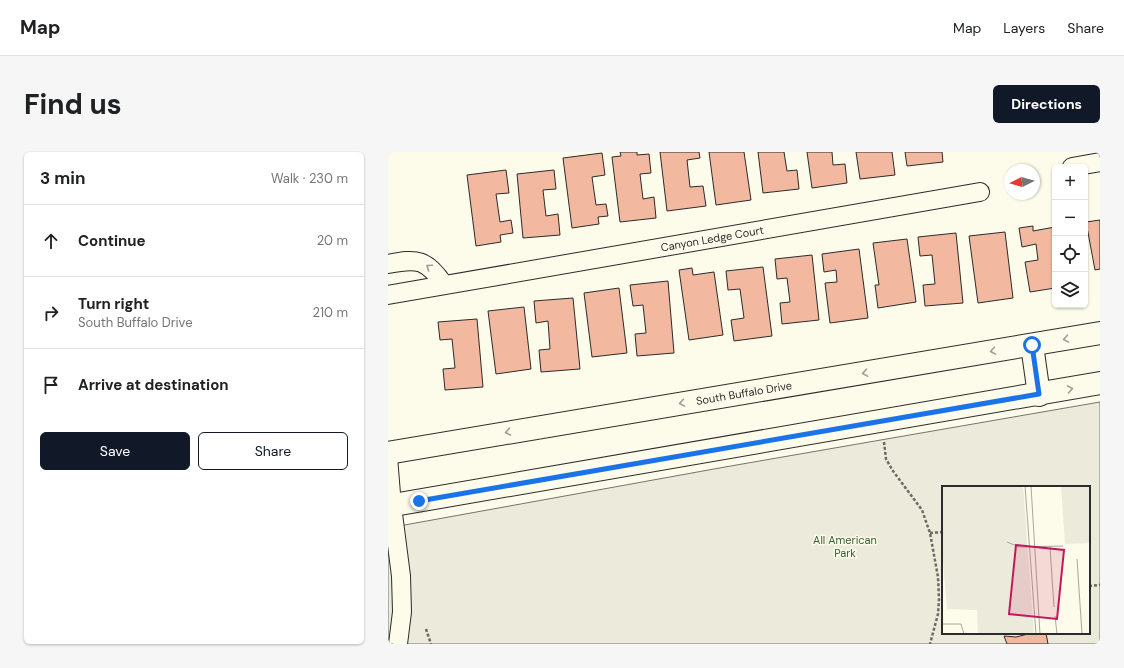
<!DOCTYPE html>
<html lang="en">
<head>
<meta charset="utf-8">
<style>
  :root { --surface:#fff; --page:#f6f6f6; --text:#202124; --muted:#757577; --line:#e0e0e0; --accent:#111827 }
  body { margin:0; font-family:"DM Sans",sans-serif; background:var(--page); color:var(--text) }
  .controls { position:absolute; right:12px; top:12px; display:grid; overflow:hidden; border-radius:6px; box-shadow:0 1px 3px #0004 }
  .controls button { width:36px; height:36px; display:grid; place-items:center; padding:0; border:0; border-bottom:1px solid var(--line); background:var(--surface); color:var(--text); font:20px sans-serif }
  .compass { position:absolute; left:616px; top:12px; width:36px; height:36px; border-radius:50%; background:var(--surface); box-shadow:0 1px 3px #0004; rotate:264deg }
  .stop { position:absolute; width:12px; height:12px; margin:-9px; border:3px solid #1a73e8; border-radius:50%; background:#fff }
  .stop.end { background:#1a73e8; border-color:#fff; box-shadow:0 1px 4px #0008 }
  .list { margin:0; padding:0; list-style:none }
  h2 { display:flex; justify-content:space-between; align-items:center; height:52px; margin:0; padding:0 16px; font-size:17px }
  h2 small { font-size:13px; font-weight:400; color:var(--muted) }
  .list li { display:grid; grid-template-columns:26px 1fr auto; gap:12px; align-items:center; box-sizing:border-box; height:72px; padding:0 16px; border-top:1px solid var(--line) }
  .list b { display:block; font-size:15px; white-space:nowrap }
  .list p { margin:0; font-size:13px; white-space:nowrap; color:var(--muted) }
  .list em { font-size:13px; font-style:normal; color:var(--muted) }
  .actions { display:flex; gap:8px; padding:12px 16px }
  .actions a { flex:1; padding:9px 0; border:1px solid var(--accent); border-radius:6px; text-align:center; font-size:14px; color:var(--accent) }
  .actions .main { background:var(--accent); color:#fff }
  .icon { flex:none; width:22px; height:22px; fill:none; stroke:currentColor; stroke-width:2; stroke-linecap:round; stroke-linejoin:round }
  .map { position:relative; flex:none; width:712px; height:492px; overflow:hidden; border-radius:6px }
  header { display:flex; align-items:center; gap:24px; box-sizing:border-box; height:56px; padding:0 20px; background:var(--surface); border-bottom:1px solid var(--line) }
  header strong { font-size:19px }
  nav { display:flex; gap:22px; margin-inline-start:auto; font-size:14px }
  .intro { display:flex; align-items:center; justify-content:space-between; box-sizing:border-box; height:96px; padding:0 24px }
  h1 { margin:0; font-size:28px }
  .button { padding:10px 18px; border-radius:6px; background:var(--accent); color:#fff; font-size:14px; font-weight:700 }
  main { display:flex; gap:24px; padding:0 24px }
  aside { flex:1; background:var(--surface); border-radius:6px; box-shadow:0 1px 3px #0004 }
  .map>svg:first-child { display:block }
  .green { fill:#ecebdb; stroke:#74746e; fill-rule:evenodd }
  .building { fill:#f2b8a0; stroke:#2b2b2b }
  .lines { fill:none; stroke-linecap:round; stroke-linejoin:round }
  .minor-casing { stroke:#2b2b2b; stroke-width:20 }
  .secondary-casing { stroke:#2b2b2b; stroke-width:24 }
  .path { stroke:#6a6964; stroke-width:2.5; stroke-dasharray:3 2; stroke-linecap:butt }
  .minor { stroke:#fdfbea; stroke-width:18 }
  .secondary { stroke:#fdfbea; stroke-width:22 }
  .oneway { stroke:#9e9d94 }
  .route { stroke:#1a73e8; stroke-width:5 }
  .labels { text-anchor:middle; stroke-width:3; stroke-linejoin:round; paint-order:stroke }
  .street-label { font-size:11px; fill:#2b2b2b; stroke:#fdfbea }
  .park-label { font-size:11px; fill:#34623c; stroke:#fdfbea }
  .inset-road { fill:none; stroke:#a9a89e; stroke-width:1 }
  .view { fill:#c2185b; fill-opacity:0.15; stroke:#c2185b; stroke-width:2 }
  .inset-edge { fill:none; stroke:#2b2b2b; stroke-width:2 }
</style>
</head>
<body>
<header>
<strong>Map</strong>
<nav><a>Map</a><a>Layers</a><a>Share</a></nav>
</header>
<div class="intro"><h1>Find us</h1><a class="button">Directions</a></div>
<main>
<aside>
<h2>3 min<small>Walk · 230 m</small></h2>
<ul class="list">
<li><svg class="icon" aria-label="ahead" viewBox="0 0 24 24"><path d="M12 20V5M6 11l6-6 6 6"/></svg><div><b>Continue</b></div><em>20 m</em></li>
<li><svg class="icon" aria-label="right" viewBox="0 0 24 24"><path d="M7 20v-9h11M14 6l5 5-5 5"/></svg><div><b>Turn right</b><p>South Buffalo Drive</p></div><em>210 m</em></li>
<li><svg class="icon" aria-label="arrive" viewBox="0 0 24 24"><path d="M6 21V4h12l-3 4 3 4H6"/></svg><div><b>Arrive at destination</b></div></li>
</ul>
<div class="actions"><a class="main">Save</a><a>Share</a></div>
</aside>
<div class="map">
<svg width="712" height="492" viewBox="0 0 712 492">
  <rect width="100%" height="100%" fill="#fdfbea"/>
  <path class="green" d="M712,250V492H0V376L337,315ZM555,335H701V481H555Z"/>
  <g class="building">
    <polygon points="232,0 249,0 249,3 261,2 263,21 252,22 255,47 266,45 268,66 232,70 224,5 233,4"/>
    <polygon points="272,0 311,0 312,6 299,8 302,35 315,34 318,54 279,59"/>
    <polygon points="321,0 356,0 363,48 328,53"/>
    <polygon points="370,0 396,0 399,19 409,18 411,37 375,41"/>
    <polygon points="419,0 444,0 445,13 457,12 459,31 424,36"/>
    <polygon points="468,0 504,0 507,23 472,27"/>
    <polygon points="517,0 554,0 555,10 519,14"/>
    <polygon points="214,1 217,23 204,25 208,53 218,52 220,64 210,65 211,72 184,76 175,6"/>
    <polygon points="118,18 121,41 108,42 112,70 123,68 125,81 112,83 113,90 88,94 79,23"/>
    <polygon points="166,18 168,37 155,38 158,64 170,62 172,83 135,86 129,22"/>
    <polygon points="712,68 712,117 707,118 698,70"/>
    <polygon points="645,74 645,79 667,75 667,136 642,140 637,110 650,108 648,92 634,95 631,76"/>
    <polygon points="617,80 625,146 590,151 581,84"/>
    <polygon points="568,81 575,151 537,154 535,133 547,132 544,103 532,104 530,85"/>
    <polygon points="519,87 528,150 490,156 487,133 491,133 485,91"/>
    <polygon points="471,97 480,166 442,171 437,131 449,130 448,118 436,120 434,102"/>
    <polygon points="424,103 431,168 394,172 392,151 402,150 399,126 389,127 387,107"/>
    <polygon points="375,115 384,184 346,189 343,168 356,166 352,137 340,138 338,119"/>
    <polygon points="304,116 305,123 326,120 335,183 301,188 291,118"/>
    <polygon points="280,129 286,201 249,204 247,182 258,181 255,153 245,154 242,133"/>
    <polygon points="231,136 239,201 204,205 196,141"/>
    <polygon points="185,146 192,217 153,220 151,198 162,197 160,169 148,171 146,149"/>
    <polygon points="136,155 143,217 108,222 100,159"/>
    <polygon points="89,167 95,235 57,238 55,217 67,216 64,187 52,188 50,170"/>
    <polygon points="644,481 658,481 660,492 619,492 616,484 628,485"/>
  </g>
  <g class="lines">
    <g class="minor-casing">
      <g id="minor">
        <polyline points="684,15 712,10"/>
        <path d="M0,112C29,106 39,107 56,133"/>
        <path id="s1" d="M0,143L592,40"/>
        <polyline points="0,305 4,354 13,424 14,460 10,492"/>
      </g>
    </g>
    <g class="secondary-casing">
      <g id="secondary">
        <polyline points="644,193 651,243"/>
        <path id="s2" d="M0,301L712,181"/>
        <polyline points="0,354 712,231"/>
      </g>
    </g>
    <g class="path">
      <polyline points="496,290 498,307 505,319 534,358 542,381 550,425 551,447 550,462 542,492"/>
      <polyline points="542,381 555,380"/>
      <polyline points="701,434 712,433"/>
      <polyline points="38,477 43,492"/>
    </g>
    <use href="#minor" class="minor"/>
    <use href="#secondary" class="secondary"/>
  </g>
  <defs><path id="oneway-chevron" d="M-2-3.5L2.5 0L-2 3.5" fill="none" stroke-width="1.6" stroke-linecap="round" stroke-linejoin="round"/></defs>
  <g class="oneway">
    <use href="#oneway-chevron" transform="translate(41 115) rotate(-145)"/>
    <use href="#oneway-chevron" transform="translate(678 187) rotate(170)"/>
    <use href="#oneway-chevron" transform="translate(605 199) rotate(170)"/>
    <use href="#oneway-chevron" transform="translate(477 221) rotate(170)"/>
    <use href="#oneway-chevron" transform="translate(682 237) rotate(-10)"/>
    <use href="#oneway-chevron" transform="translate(294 251) rotate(170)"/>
    <use href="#oneway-chevron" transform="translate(120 280) rotate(170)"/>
  </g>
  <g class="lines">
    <polyline class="route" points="31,349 651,242 644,193"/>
  </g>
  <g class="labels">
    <g class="street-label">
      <text dy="4" stroke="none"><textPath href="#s1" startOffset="329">Canyon Ledge Court</textPath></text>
      <text dy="4" stroke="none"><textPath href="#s2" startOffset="361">South Buffalo Drive</textPath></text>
    </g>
    <g class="park-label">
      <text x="457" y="392">All American<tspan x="457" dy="13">Park</tspan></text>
    </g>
  </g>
  <g transform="translate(554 334)">
    <rect width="148" height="148" fill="#fdfbea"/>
    <path d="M0,0H81L92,148H36L35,124L5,123L0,63ZM119,0H148V57L123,58Z" fill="#ecebdb"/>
    <path class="inset-road" d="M83,0L94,148M89,0L98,148M65,56L77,61L121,60M108,61L112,121M135,73L140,148M113,130L115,148M0,138H19L22,148"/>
    <path class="view" d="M74,59L122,64L115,133L67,128Z"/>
    <rect width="148" height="148" class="inset-edge"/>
  </g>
</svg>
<div class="controls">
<button>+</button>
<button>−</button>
<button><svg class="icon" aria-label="locate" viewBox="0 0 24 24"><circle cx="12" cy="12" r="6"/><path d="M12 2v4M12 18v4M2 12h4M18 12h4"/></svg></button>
<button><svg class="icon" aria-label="layers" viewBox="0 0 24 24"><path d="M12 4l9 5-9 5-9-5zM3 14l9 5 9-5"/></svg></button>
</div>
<svg class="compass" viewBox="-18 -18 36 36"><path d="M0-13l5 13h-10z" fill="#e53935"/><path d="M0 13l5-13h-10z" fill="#757577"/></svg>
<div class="stop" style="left:644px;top:193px"></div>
<div class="stop end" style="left:31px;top:349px"></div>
</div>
</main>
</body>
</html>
